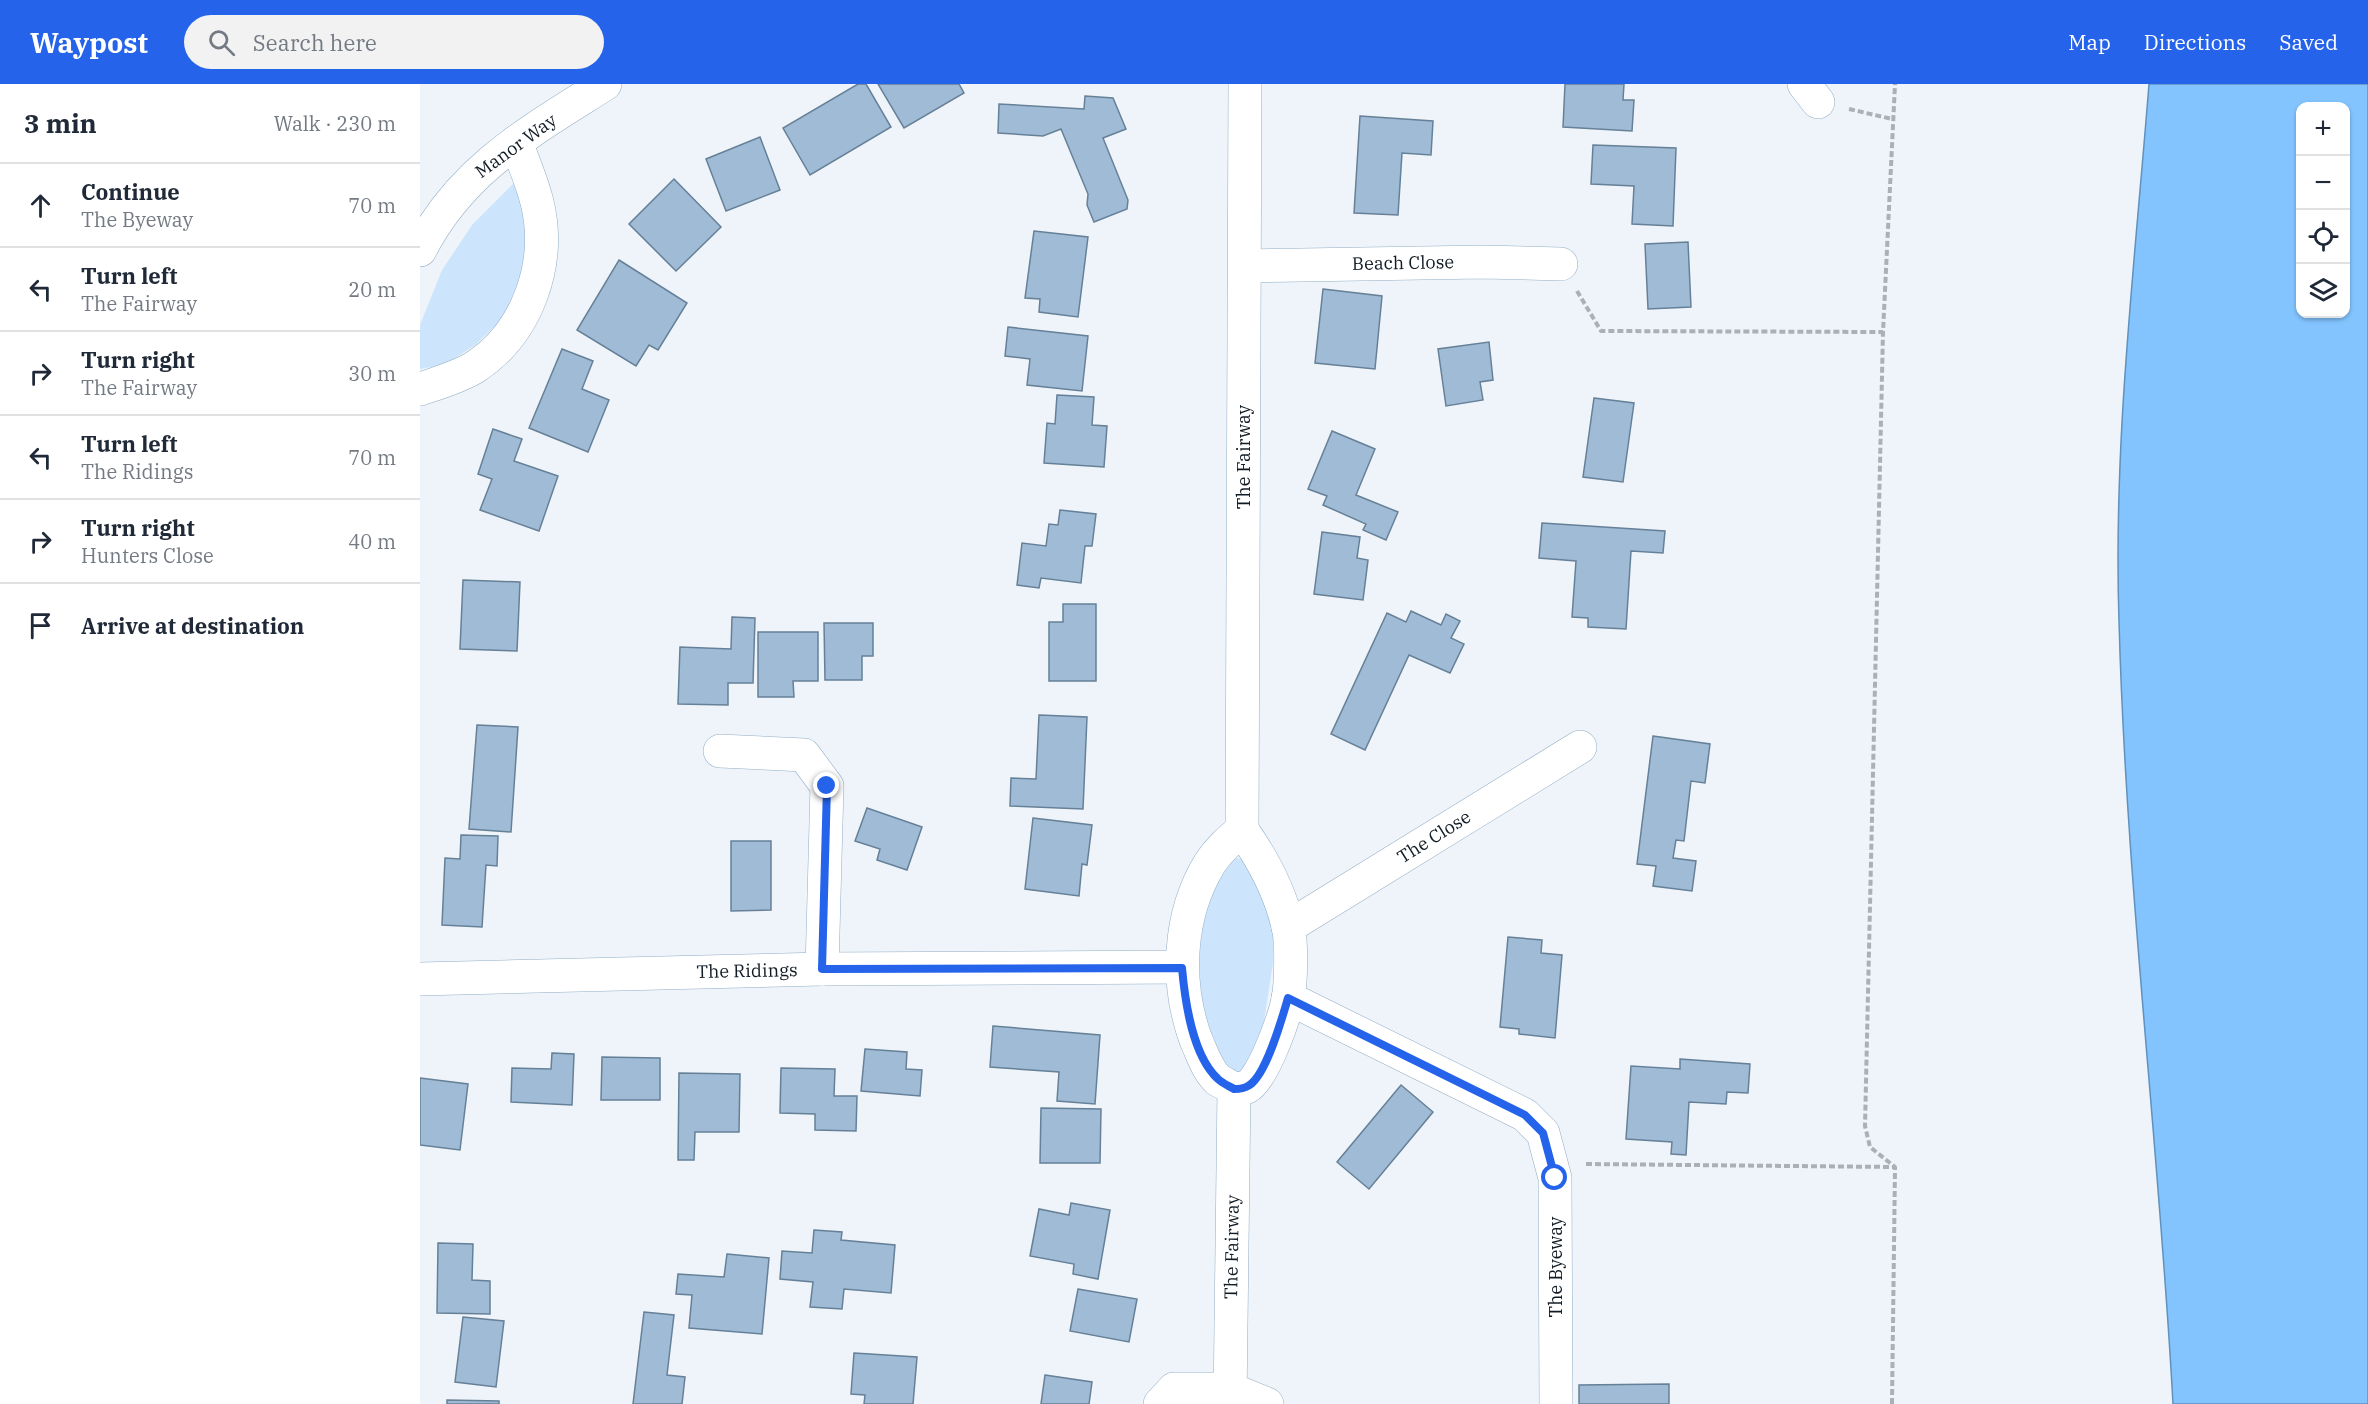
<!DOCTYPE html>
<html lang="en">
<head>
<meta charset="utf-8">
<style>
  :root { --surface:#fff; --page:#f2f2f3; --text:#1f2937; --muted:#747a83; --line:#e0e1e3; --accent:#2563eb }
  body { margin:0; font-family:"IBM Plex Serif",serif; background:var(--page); color:var(--text) }
  .controls { position:absolute; right:18px; top:18px; display:grid; overflow:hidden; border-radius:12px; box-shadow:0 2px 4px #0004 }
  .controls button { width:54px; height:54px; display:grid; place-items:center; padding:0; border:0; border-bottom:2px solid var(--line); background:var(--surface); color:var(--text); font:30px sans-serif }
  .stop { position:absolute; width:18px; height:18px; margin:-14px; border:4px solid #2563eb; border-radius:50%; background:#fff }
  .stop.end { background:#2563eb; border-color:#fff; box-shadow:0 2px 6px #0008 }
  .list { margin:0; padding:0; list-style:none }
  h2 { display:flex; justify-content:space-between; align-items:center; height:78px; margin:0; padding:0 24px; font-size:26px }
  h2 small { font-size:20px; font-weight:400; color:var(--muted) }
  .list li { display:grid; grid-template-columns:39px 1fr auto; gap:18px; align-items:center; box-sizing:border-box; height:84px; padding:0 24px; border-top:2px solid var(--line) }
  .list b { display:block; font-size:22px; white-space:nowrap }
  .list p { margin:0; font-size:20px; white-space:nowrap; color:var(--muted) }
  .list em { font-size:20px; font-style:normal; color:var(--muted) }
  .icon { flex:none; width:33px; height:33px; fill:none; stroke:currentColor; stroke-width:2; stroke-linecap:round; stroke-linejoin:round }
  .map { position:relative; flex:none; width:1948px; height:1320px; overflow:hidden }
  header { display:flex; align-items:center; gap:36px; box-sizing:border-box; height:84px; padding:0 30px; background:var(--accent); color:#fff }
  header strong { font-size:28px }
  nav { display:flex; gap:33px; margin-inline-start:auto; font-size:21px }
  .search { width:420px; height:54px; background:var(--page); display:flex; align-items:center; gap:15px; box-sizing:border-box; padding:0 21px; border-radius:33px; color:var(--muted); font-size:22px }
  main { display:flex }
  aside { flex:1; background:var(--surface) }
  .map>svg:first-child { display:block }
  .green { fill:#cde5fc }
  .water { fill:#83c4ff; stroke:#6191bd; stroke-width:1.5; fill-rule:evenodd }
  .building { fill:#a0bbd5; stroke:#668098; stroke-width:1.5 }
  .lines { fill:none; stroke-linecap:round; stroke-linejoin:round }
  .street-casing { stroke:#92adc7; stroke-width:34 }
  .path { stroke:#a9b1b7; stroke-width:4; stroke-dasharray:6 3; stroke-linecap:butt }
  .street { stroke:#fff; stroke-width:33 }
  .route { stroke:#2563eb; stroke-width:8 }
  .labels { text-anchor:middle; stroke-width:6; stroke-linejoin:round; paint-order:stroke }
  .street-label { font-size:18px; fill:#111b24; stroke:#fff }
</style>
</head>
<body>
<header>
<strong>Waypost</strong>
<div class="search"><svg class="icon" aria-label="search" viewBox="0 0 24 24"><circle cx="10" cy="10" r="6"/><path d="M15 15l6 6"/></svg>Search here</div>
<nav><a>Map</a><a>Directions</a><a>Saved</a></nav>
</header>
<main>
<aside>
<h2>3 min<small>Walk · 230 m</small></h2>
<ul class="list">
<li><svg class="icon" aria-label="ahead" viewBox="0 0 24 24"><path d="M12 20V5M6 11l6-6 6 6"/></svg><div><b>Continue</b><p>The Byeway</p></div><em>70 m</em></li>
<li><svg class="icon" aria-label="left" viewBox="0 0 24 24"><path d="M17 20v-9H6M10 6l-5 5 5 5"/></svg><div><b>Turn left</b><p>The Fairway</p></div><em>20 m</em></li>
<li><svg class="icon" aria-label="right" viewBox="0 0 24 24"><path d="M7 20v-9h11M14 6l5 5-5 5"/></svg><div><b>Turn right</b><p>The Fairway</p></div><em>30 m</em></li>
<li><svg class="icon" aria-label="left" viewBox="0 0 24 24"><path d="M17 20v-9H6M10 6l-5 5 5 5"/></svg><div><b>Turn left</b><p>The Ridings</p></div><em>70 m</em></li>
<li><svg class="icon" aria-label="right" viewBox="0 0 24 24"><path d="M7 20v-9h11M14 6l5 5-5 5"/></svg><div><b>Turn right</b><p>Hunters Close</p></div><em>40 m</em></li>
<li><svg class="icon" aria-label="arrive" viewBox="0 0 24 24"><path d="M6 21V4h12l-3 4 3 4H6"/></svg><div><b>Arrive at destination</b></div></li>
</ul>
</aside>
<div class="map">
<svg width="1948" height="1320" viewBox="0 0 1948 1320">
  <rect width="100%" height="100%" fill="#eef4f9"/>
  <g class="green">
    <polygon points="94,99 103,124 108,154 98,206 81,236 55,261 26,280 0,285 0,241 22,186 52,141"/>
    <path d="M818,774L826,778L848,829L853,853V879L841,957L824,991L806,986C799,973 791,959 786,944C783,936 783,926 782,917C775,868 782,816 812,775Z"/>
  </g>
  <path class="water" d="M1729,0H1948V1320H1753C1739,1059 1706,799 1699,537C1693,358 1715,179 1729,0ZM1880,22H1926V230H1880Z"/>
  <g class="building">
    <polygon points="438,0 446,0 471,43 390,91 363,44"/>
    <polygon points="458,0 539,0 544,9 484,44"/>
    <polygon points="1145,0 1204,0 1203,16 1214,16 1212,47 1143,43"/>
    <polygon points="665,12 693,14 706,45 683,54 708,116 707,125 674,138 667,121 668,110 641,45 623,52 578,49 579,20 664,25"/>
    <polygon points="940,32 1013,37 1011,71 982,69 978,131 934,129"/>
    <polygon points="340,53 360,106 306,127 286,75"/>
    <polygon points="1173,61 1256,64 1253,142 1212,140 1214,102 1171,100"/>
    <polygon points="254,95 301,143 256,187 209,140"/>
    <polygon points="614,147 668,153 658,233 619,228 620,215 605,214"/>
    <polygon points="1268,158 1271,223 1228,225 1225,160"/>
    <polygon points="199,176 267,219 238,266 229,261 216,282 157,246"/>
    <polygon points="903,205 962,212 955,285 895,279"/>
    <polygon points="588,243 668,252 662,307 607,301 610,275 585,272"/>
    <polygon points="1069,258 1073,296 1060,298 1063,316 1026,322 1018,265"/>
    <polygon points="142,265 173,277 162,305 189,316 168,368 109,344"/>
    <polygon points="637,311 674,313 672,341 687,342 684,383 624,379 627,339 635,340"/>
    <polygon points="1174,314 1214,319 1203,398 1163,393"/>
    <polygon points="73,345 102,355 94,377 138,392 119,447 60,426 72,395 58,390"/>
    <polygon points="912,347 955,365 936,411 978,428 966,456 943,446 946,440 903,421 907,412 888,405"/>
    <polygon points="640,426 676,430 672,462 665,462 661,499 621,494 619,504 597,501 602,459 626,462 629,440 638,441"/>
    <polygon points="1122,439 1245,447 1243,469 1211,467 1206,545 1168,543 1168,534 1152,533 1156,477 1119,474"/>
    <polygon points="902,448 940,453 937,474 948,476 943,516 894,510"/>
    <polygon points="43,496 100,498 97,567 40,565"/>
    <polygon points="643,520 676,520 676,597 629,597 629,538 643,538"/>
    <polygon points="991,527 1021,541 1026,530 1040,537 1031,554 1044,560 1030,589 989,571 945,666 911,650 967,529 986,538"/>
    <polygon points="312,533 335,534 333,599 308,599 308,621 258,620 260,563 311,565"/>
    <polygon points="404,539 453,539 453,572 442,572 442,596 405,596"/>
    <polygon points="338,548 398,548 398,597 373,597 374,613 338,613"/>
    <polygon points="619,631 667,633 663,725 590,722 591,694 616,695"/>
    <polygon points="57,641 98,643 91,748 49,745"/>
    <polygon points="1233,652 1290,660 1285,699 1271,697 1264,757 1256,756 1253,774 1276,777 1272,807 1233,802 1236,782 1217,780"/>
    <polygon points="447,724 502,743 487,786 457,776 460,765 435,757"/>
    <polygon points="613,734 672,741 667,781 662,780 659,812 605,805"/>
    <polygon points="41,751 78,752 77,782 66,781 62,843 22,841 25,774 40,775"/>
    <polygon points="311,757 351,757 351,826 311,827"/>
    <polygon points="1088,853 1122,856 1121,869 1142,871 1135,954 1099,950 1099,945 1080,943"/>
    <polygon points="573,942 680,951 675,1020 637,1017 639,988 570,983"/>
    <polygon points="445,965 487,968 486,985 502,986 500,1012 441,1007"/>
    <polygon points="132,969 154,970 152,1021 91,1018 92,984 131,985"/>
    <polygon points="182,973 240,974 240,1016 181,1016"/>
    <polygon points="1260,975 1330,980 1328,1009 1307,1008 1306,1020 1269,1018 1266,1071 1251,1070 1252,1058 1206,1055 1211,982 1260,985"/>
    <polygon points="361,984 415,985 414,1012 437,1012 436,1047 395,1046 395,1030 360,1029"/>
    <polygon points="259,989 320,990 319,1048 275,1048 274,1076 258,1076"/>
    <polygon points="0,994 48,1000 40,1066 0,1061"/>
    <polygon points="981,1001 1013,1028 949,1105 917,1078"/>
    <polygon points="621,1024 681,1025 680,1079 620,1079"/>
    <polygon points="651,1119 690,1126 678,1195 653,1190 654,1180 610,1172 619,1125 649,1131"/>
    <polygon points="394,1146 422,1148 421,1156 475,1161 471,1209 424,1205 422,1225 390,1223 393,1198 360,1195 362,1167 392,1169"/>
    <polygon points="18,1159 53,1160 52,1196 70,1197 70,1230 17,1229"/>
    <polygon points="307,1170 349,1174 342,1250 269,1244 272,1211 256,1210 258,1190 304,1193"/>
    <polygon points="658,1205 717,1215 709,1258 650,1247"/>
    <polygon points="224,1228 254,1231 247,1291 265,1293 262,1320 213,1320"/>
    <polygon points="43,1233 84,1237 76,1303 35,1298"/>
    <polygon points="434,1269 497,1273 493,1320 444,1320 445,1311 431,1310"/>
    <polygon points="625,1291 672,1298 669,1320 621,1320"/>
    <polygon points="1249,1300 1249,1320 1159,1320 1159,1301"/>
    <polygon points="27,1316 79,1317 79,1320 27,1320"/>
  </g>
  <g class="lines">
    <g class="street-casing">
      <g id="street">
        <polyline points="1384,0 1398,18"/>
        <path d="M0,166C41,85 111,47 185,0"/>
        <polyline points="825,182 1063,178 1141,180"/>
        <path d="M0,305C18,299 39,293 55,283C108,248 132,179 117,118C112,98 103,77 96,58"/>
        <polyline points="300,667 384,671 407,702 402,885"/>
        <polyline points="822,746 825,0"/>
        <path d="M822,746C842,774 860,808 868,842C872,857 871,900 868,916C864,934 843,995 827,1003C824,1004 818,1005 814,1005C809,1002 803,999 798,996C787,986 782,969 776,956C755,899 758,831 790,779C799,765 810,756 822,746Z"/>
        <polyline points="868,843 1160,663"/>
        <polyline points="0,895 402,885 762,883"/>
        <polyline points="868,914 1105,1031 1123,1049 1135,1094 1136,1320"/>
        <polyline points="740,1320 754,1305 810,1305 847,1320"/>
        <polyline points="810,1320 814,1005"/>
      </g>
    </g>
    <g class="path">
      <polyline points="1429,25 1472,35"/>
      <polyline points="1157,207 1181,247 1463,248"/>
      <polyline points="1166,1080 1473,1083"/>
      <polyline points="1472,1320 1475,1083 1450,1063 1445,1042 1463,248 1475,0"/>
    </g>
    <use href="#street" class="street"/>
  </g>
  <g class="lines">
    <path class="route" d="M407,702L402,885L762,884C765,917 772,971 798,995C802,999 809,1002 814,1005C818,1005 825,1004 828,1002C846,993 862,934 868,914L1105,1031L1123,1049L1135,1094"/>
  </g>
  <g class="labels">
    <g class="street-label">
      <text transform="translate(96 62) rotate(-36)" y="6">Manor Way</text>
      <text transform="translate(983 179) rotate(-1)" y="6">Beach Close</text>
      <text transform="translate(824 373) rotate(-90)" y="6">The Fairway</text>
      <text transform="translate(1014 753) rotate(-32)" y="6">The Close</text>
      <text transform="translate(327 887) rotate(-1)" y="6">The Ridings</text>
      <text transform="translate(812 1163) rotate(-89)" y="6">The Fairway</text>
      <text transform="translate(1136 1183) rotate(-90)" y="6">The Byeway</text>
    </g>
  </g>
</svg>
<div class="controls">
<button>+</button>
<button>−</button>
<button><svg class="icon" aria-label="locate" viewBox="0 0 24 24"><circle cx="12" cy="12" r="6"/><path d="M12 2v4M12 18v4M2 12h4M18 12h4"/></svg></button>
<button><svg class="icon" aria-label="layers" viewBox="0 0 24 24"><path d="M12 4l9 5-9 5-9-5zM3 14l9 5 9-5"/></svg></button>
</div>
<div class="stop" style="left:1135px;top:1094px"></div>
<div class="stop end" style="left:407px;top:702px"></div>
</div>
</main>
</body>
</html>
